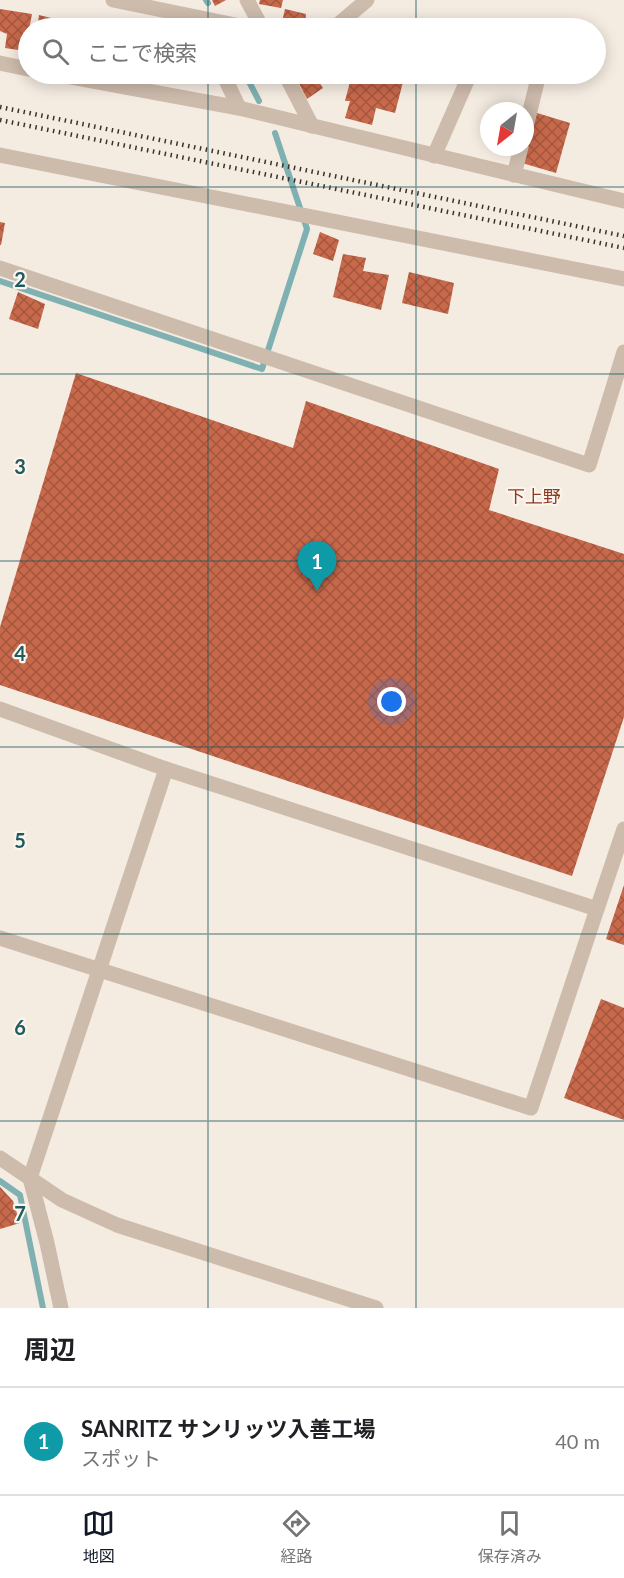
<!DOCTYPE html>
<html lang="ja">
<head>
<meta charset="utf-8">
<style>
  :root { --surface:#fff; --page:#f6f6f6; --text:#202124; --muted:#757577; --line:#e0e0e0; --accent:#111827 }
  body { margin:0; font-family:Lato,"Noto Sans JP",sans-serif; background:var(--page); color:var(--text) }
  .compass { position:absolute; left:480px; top:102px; width:54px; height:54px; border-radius:50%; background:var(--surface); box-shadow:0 3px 15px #0003; rotate:211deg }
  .you { position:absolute; left:392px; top:702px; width:21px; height:21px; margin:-15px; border:4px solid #fff; border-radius:50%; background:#1a73e8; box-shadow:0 0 0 9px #1a73e833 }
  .badge { display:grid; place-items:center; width:39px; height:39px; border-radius:50%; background:var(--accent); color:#fff; font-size:20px; font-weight:700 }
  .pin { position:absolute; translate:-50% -50px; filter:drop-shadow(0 2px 3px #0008) }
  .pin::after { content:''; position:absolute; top:32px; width:21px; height:18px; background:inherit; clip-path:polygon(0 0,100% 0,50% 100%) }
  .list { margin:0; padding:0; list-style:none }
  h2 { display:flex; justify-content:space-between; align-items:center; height:78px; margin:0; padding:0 24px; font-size:26px }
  h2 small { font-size:20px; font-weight:400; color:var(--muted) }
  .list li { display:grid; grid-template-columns:39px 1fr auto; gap:18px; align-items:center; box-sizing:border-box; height:108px; padding:0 24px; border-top:2px solid var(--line) }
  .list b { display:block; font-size:22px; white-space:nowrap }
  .list p { margin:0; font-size:20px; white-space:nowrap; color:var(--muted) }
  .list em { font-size:20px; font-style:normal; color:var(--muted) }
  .icon { flex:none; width:33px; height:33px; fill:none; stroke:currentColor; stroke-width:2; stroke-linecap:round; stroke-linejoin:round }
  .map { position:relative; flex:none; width:624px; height:1308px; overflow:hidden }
  .search { position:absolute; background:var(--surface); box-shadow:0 3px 15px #0003; left:18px; right:18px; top:18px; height:66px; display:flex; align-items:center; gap:15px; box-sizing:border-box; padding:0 21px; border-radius:33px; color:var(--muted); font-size:22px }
  .sheet { height:186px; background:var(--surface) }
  nav { display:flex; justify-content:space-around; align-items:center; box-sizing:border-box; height:84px; border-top:2px solid var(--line); background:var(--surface); font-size:16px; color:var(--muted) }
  nav a { display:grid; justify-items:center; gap:3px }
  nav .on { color:var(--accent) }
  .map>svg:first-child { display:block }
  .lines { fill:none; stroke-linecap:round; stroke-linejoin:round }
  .stream { stroke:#7fb0b2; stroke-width:6 }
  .building { fill:url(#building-cross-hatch) }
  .minor { stroke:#cdbbac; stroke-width:15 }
  .rail { stroke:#3b302b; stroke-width:4.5; stroke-dasharray:1.5 4.5; stroke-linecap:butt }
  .grid { fill:none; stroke:#1f5a5e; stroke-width:1.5; stroke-opacity:0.55 }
  .labels { text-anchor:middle; stroke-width:4.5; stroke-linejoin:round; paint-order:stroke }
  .neighbourhood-label { font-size:18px; fill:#8c3b22; stroke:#fbf5ee }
  .grid-label { font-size:20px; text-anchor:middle; font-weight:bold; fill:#1f5a5e; stroke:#fbf5ee; stroke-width:4.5; stroke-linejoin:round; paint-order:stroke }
</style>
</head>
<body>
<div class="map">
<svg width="624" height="1308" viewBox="0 0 624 1308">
  <defs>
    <pattern id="building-cross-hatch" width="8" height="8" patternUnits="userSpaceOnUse" patternTransform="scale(1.5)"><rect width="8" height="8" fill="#c8694b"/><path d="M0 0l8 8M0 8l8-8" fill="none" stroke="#a4573f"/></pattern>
  </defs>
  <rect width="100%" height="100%" fill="#f4ebe1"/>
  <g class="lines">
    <g class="stream">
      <polyline points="206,0 208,3"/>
      <polyline points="245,74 259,101"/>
      <polyline points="0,281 262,369 307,229 275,133"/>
      <polyline points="0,1181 20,1195 43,1308"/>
    </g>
  </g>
  <g class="building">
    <polygon points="212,0 226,0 215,6"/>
    <polygon points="260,0 283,0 281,8 259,4"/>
    <polygon points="0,9 32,14 25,51 5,48 7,34 0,31"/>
    <polygon points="285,9 306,14 305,26 282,22"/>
    <polygon points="39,15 92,28 37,28"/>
    <polygon points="157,74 181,74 179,81 157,77"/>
    <polygon points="294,74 314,74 323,88 307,99"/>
    <polygon points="352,74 388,74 404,78 395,113 376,108 372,125 345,118 350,101 345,101"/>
    <polygon points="537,113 570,123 556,173 522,163"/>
    <polygon points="0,222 5,223 1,245 0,245"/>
    <polygon points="320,232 339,240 333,261 313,254"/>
    <polygon points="343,254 366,258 363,271 389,275 381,310 333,297"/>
    <polygon points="409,272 454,283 448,314 402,303"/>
    <polygon points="18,292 45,304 38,329 9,319"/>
    <polygon points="76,373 293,448 306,401 499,469 489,510 624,554 624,717 572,876 0,685 0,627"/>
    <polygon points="624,885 624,945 606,939"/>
    <polygon points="601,999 624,1008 624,1120 564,1098"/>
    <polygon points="0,1187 13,1201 20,1223 0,1229"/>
  </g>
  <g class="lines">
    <g class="minor">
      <polyline points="113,0 250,28"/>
      <polyline points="247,0 262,28"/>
      <polyline points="334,28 367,0"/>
      <polyline points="0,63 28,69"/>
      <polyline points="55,74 239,108 624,201"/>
      <polyline points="223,74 239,108"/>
      <polyline points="285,74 312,126"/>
      <polyline points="525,131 539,74"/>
      <polyline points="0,155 624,279"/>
      <polyline points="434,156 470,74"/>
      <polyline points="514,175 521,147"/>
      <polyline points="0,268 589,465 624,352"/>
      <polyline points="0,709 166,769 597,909 531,1108 0,938"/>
      <polyline points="597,909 624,829"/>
      <polyline points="0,1158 62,1200 117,1225 376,1308"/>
      <polyline points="61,1308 47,1243 30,1178 166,769"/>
    </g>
    <g class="rail">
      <polyline points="0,107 624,236"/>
      <polyline points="0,120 624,248"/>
    </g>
  </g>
  <path class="grid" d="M208,0V28M416,0V28M208,74V1308M416,74V1308M0,187H624M0,374H624M0,561H624M0,747H624M0,934H624M0,1121H624"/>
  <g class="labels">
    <g class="neighbourhood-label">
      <text x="534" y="503">下上野</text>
    </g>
  </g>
  <g class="grid-label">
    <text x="20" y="287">2</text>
    <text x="20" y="474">3</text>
    <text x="20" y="661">4</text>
    <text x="20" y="848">5</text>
    <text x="20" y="1035">6</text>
    <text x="20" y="1221">7</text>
  </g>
</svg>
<svg class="compass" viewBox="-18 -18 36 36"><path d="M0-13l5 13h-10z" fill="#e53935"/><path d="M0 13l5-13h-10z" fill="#757577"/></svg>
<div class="you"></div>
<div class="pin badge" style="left:317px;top:591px;background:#0f9aa8">1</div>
<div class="search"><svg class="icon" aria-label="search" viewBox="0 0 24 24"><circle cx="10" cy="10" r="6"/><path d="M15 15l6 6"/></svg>ここで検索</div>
</div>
<section class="sheet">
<h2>周辺<small></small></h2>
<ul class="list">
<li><span class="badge" style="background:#0f9aa8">1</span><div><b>SANRITZ サンリッツ入善工場</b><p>スポット</p></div><em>40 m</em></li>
</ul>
</section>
<nav>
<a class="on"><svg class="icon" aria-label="map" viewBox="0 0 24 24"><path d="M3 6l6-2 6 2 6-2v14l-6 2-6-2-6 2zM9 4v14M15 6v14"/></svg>地図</a>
<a><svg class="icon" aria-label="directions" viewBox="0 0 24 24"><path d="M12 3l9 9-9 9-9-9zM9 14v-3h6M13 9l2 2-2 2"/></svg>経路</a>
<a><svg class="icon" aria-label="saved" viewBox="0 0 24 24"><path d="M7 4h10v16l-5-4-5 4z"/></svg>保存済み</a>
</nav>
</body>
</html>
